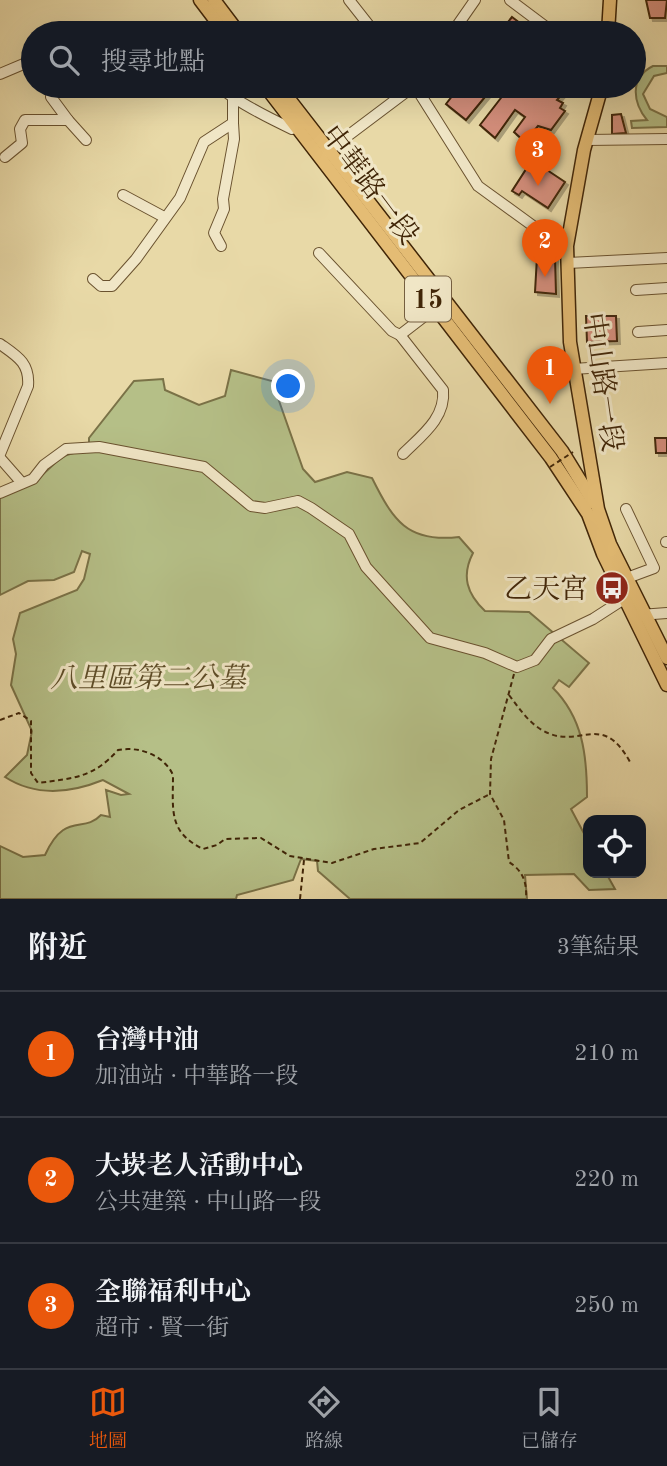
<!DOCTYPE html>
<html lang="zh-TW">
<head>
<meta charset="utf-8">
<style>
  :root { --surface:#171b24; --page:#20242c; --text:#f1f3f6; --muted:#9ea1a6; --line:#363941; --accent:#ea580c }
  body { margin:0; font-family:"Old Standard TT","Noto Serif TC",serif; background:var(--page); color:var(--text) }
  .controls { position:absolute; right:21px; bottom:21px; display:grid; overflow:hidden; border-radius:14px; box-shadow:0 7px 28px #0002 }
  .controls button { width:63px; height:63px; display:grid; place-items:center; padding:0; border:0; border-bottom:2px solid var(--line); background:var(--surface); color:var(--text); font:35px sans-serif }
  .you { position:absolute; left:289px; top:387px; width:24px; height:24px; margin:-18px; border:5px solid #fff; border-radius:50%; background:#1a73e8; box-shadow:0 0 0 10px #1a73e833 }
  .badge { display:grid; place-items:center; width:46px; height:46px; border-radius:50%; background:var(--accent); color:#fff; font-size:23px; font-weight:700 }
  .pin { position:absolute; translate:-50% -58px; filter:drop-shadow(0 2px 4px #0008) }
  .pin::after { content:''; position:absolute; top:37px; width:24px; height:21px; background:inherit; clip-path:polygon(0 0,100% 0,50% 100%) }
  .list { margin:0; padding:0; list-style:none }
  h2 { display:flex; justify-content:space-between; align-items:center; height:91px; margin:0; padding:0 28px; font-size:30px }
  h2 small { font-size:23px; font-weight:400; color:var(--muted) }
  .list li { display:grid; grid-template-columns:46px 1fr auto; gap:21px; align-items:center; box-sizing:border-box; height:126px; padding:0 28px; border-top:2px solid var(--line) }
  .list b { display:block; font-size:26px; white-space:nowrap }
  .list p { margin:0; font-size:23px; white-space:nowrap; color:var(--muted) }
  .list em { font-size:23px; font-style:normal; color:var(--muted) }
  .icon { flex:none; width:38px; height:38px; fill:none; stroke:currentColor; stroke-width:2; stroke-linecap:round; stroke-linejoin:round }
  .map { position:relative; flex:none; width:667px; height:899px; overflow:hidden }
  .search { position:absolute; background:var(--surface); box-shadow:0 7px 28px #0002; left:21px; right:21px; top:21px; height:77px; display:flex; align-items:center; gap:18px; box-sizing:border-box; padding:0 24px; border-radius:38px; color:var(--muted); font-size:26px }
  .sheet { height:469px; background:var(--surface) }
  nav { display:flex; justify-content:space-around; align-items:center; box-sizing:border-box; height:98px; border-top:2px solid var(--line); background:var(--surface); font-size:19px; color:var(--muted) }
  nav a { display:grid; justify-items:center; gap:4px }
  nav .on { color:var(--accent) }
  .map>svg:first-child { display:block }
  .green { fill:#b5bf87; stroke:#7a7247; stroke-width:2 }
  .building { fill:#d48e7c; stroke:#402507; stroke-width:2; filter:url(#shadow) }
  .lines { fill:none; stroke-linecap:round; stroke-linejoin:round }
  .minor-casing { stroke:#6a522f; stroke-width:12 }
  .major-casing { stroke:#402507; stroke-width:15 }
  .path { stroke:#402507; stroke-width:2; stroke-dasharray:5 3.5; stroke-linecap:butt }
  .minor { stroke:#f0e6c6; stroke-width:10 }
  .major { stroke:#e4bc74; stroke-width:12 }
  .path-bridge { stroke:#402507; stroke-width:2; stroke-dasharray:5 3.5; stroke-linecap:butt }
  .labels { text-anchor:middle; stroke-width:6; stroke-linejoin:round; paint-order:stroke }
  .shield { fill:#f0e6c6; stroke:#755f40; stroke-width:2 }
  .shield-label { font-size:26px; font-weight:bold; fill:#402507 }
  .street-label { font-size:28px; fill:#402507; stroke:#f0e6c6 }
  .poi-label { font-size:28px; fill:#402507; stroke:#f0e6c6; text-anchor:end }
  .park-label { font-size:28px; font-style:italic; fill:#5d4c27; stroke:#f0e6c6 }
</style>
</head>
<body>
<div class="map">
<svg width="667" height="899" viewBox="0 0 667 899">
  <defs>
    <filter id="shadow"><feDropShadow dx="3" dy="3" stdDeviation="0" flood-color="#0004"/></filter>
  </defs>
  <rect width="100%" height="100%" fill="#e8d9a7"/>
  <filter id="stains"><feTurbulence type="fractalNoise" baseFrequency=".00286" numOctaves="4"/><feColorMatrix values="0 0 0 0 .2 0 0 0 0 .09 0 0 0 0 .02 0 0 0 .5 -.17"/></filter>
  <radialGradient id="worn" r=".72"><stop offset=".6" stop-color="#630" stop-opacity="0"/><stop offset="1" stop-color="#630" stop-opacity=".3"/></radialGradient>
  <g class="green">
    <path d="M653,66H667V73L654,76L643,94L650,109L667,117V127L632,128L631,121L647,120C633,103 629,78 653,66Z"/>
    <path d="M231,370L272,381L303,469L315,482L347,472L372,478C393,520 407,543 459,537L473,553C461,576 467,594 485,611L529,612L589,663L569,687L559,680L553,688C583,718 587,756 587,797L571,809L588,841V873H606L615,889L589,890L574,874L525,875L527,899H350L318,871L317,861L301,859L293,880L237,895L236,899H0V846L23,857L45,855C65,811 83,834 101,815L110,817L106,790L121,795L129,794L103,780C71,793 36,797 5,777L27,755L32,731L11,685L16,654L13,639L20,613L77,590L84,579L90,554L82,551L74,572L54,580L28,581L0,595V497C13,491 30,485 41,476C63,457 58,455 89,450V438L134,381L163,379L165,390L199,405L225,396Z"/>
  </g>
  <g class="building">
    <polygon points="646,0 667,0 665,18 650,18"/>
    <polygon points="512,17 533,33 499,33"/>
    <polygon points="460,86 541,86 546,89 549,86 569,86 557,100 563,103 560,108 565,111 551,130 538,126 525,142 514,132 525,117 515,110 495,138 480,125 504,94 494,86 466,120 446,104"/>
    <polygon points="621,114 626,133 612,134 612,115"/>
    <polygon points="532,160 565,182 548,208 522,191 519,195 512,191"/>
    <polygon points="542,254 555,257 556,294 535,292 537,257"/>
    <polygon points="586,316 616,316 617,341 587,342"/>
    <polygon points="655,438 667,438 667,453 656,453"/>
  </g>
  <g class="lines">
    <g class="minor-casing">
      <g id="minor">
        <polyline points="349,0 375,33"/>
        <polyline points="510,0 554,33"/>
        <polyline points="452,33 475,0"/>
        <polyline points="0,74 33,60"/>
        <path d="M219,86C234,101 271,119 292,129L299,125"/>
        <polyline points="415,86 478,186 551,239 567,246"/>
        <polyline points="68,120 86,140"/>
        <polyline points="587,140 667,139"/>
        <polyline points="325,153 414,86"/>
        <polyline points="5,157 22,143 20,129 25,120 68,120 51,97 53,86"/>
        <polyline points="123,195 164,217"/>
        <polyline points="221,246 214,233 224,209 223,199 234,139 233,123"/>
        <polyline points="319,253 392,331 400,335 435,308"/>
        <polyline points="568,263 667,258"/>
        <polyline points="93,279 101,286 112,286 136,259 180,198 204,142 233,123 233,99"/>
        <polyline points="636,290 667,288"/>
        <polyline points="638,332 667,330"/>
        <path d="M400,335L443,390C446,418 421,436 403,454"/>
        <path d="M0,344C17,356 30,363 28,386L0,454"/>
        <polyline points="573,369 667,363"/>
        <polyline points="0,458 22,483"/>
        <polyline points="0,493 33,479 44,465 66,449 99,447 204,467 251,506 265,508 298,501 311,508 349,534 366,567 430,638 485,653 517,667 535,660 551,639 593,619 624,599"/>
        <polyline points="626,509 654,568 627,578"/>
        <polyline points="666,542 667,542"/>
        <polyline points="640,615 667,613"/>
      </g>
    </g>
    <g class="major-casing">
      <g id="major">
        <polyline points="200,0 225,33"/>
        <polyline points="214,0 239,33"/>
        <polyline points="608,33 610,0"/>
        <polyline points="265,86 551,458 588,514 603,554 667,685"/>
        <polyline points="279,86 562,451 594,503"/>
        <polyline points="602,86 584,150 567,246 570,342 598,509 610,544 667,658"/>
      </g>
    </g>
    <g class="path">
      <path d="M514,674L491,759L490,794L504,820L509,862C523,871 527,882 526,899"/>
      <path d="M509,695C519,708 528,722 542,730C579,752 601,709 630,762"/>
      <path d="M0,720L19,713L31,721V773L38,783C74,778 93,778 118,750C139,746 164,755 173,775C173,810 168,832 203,849L217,845L225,839L261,838L290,856L332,863L374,849L420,843L459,810L490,794"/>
      <polyline points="300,899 304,860"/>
    </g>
    <use href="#minor" class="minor"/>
    <use href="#major" class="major"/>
    <polyline class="path-bridge" points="550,467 573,452"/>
  </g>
  <defs>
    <g id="bus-disc" transform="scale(1.75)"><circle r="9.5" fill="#8f2418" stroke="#f0e6c6"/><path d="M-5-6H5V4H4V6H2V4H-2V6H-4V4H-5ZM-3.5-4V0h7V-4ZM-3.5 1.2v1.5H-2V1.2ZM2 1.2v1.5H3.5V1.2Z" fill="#fff"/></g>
  </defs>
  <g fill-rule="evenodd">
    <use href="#bus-disc" x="612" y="588"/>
  </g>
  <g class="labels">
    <rect class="shield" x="405" y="276.5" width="46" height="45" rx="5"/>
    <g class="shield-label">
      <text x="428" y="308">15</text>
    </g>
    <g class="street-label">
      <text transform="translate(371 184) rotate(53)" y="10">中華路一段</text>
      <text transform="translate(604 382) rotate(82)" y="10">中山路一段</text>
    </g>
    <g class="poi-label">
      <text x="588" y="598">乙天宮</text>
    </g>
    <g class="park-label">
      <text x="148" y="687">八里區第二公墓</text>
    </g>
  </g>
  <rect width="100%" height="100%" filter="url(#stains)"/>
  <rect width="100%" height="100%" fill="url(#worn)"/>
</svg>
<div class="controls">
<button><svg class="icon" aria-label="locate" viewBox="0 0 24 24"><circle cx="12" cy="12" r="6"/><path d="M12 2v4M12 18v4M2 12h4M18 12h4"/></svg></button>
</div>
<div class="you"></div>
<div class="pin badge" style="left:550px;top:404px">1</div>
<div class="pin badge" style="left:545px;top:277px">2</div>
<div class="pin badge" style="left:538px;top:186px">3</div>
<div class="search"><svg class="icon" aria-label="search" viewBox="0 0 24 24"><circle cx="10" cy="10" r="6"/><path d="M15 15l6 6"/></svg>搜尋地點</div>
</div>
<section class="sheet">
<h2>附近<small>3筆結果</small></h2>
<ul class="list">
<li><span class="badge">1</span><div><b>台灣中油</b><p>加油站 · 中華路一段</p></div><em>210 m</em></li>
<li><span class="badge">2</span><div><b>大崁老人活動中心</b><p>公共建築 · 中山路一段</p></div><em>220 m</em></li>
<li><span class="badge">3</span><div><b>全聯福利中心</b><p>超市 · 賢一街</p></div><em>250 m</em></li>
</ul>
</section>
<nav>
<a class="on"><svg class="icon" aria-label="map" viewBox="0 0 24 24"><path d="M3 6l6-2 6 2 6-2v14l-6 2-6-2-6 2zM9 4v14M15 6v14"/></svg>地圖</a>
<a><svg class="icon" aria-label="directions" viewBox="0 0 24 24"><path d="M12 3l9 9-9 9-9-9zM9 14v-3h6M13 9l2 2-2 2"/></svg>路線</a>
<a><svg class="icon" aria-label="saved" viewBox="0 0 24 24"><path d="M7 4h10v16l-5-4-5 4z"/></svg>已儲存</a>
</nav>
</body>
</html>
